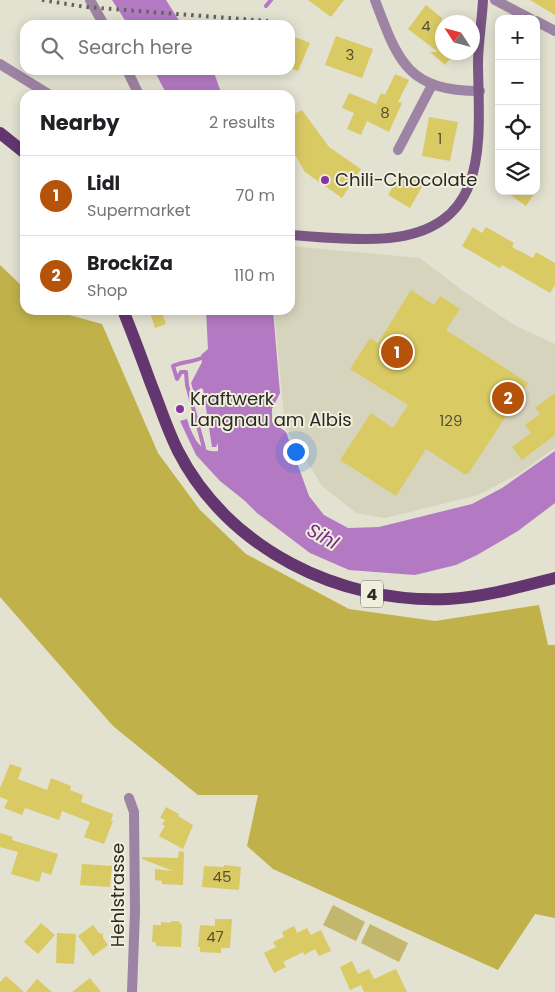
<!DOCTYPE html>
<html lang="en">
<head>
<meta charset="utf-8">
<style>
  :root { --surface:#fff; --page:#f6f6f6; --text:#202124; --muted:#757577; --line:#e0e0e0; --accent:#b45309 }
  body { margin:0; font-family:Poppins,sans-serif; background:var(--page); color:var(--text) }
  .controls { position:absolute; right:15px; top:15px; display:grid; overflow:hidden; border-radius:10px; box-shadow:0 2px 12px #0003 }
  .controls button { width:45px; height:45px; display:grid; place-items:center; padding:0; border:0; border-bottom:1px solid var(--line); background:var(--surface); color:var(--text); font:25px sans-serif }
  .compass { position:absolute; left:435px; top:15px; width:45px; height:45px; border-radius:50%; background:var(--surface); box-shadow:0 2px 12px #0003; rotate:306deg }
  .you { position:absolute; left:295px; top:451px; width:18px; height:18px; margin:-12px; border:4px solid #fff; border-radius:50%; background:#1a73e8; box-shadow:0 0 0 8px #1a73e833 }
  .badge { display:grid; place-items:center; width:32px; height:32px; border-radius:50%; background:var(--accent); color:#fff; font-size:16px; font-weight:700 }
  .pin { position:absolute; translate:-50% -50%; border:2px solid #fff; box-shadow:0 1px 5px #0006 }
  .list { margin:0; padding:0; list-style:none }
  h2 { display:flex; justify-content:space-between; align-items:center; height:65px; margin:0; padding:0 20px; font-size:21px }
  h2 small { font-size:16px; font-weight:400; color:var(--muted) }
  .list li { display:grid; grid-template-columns:32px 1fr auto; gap:15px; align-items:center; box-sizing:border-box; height:80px; padding:0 20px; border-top:1px solid var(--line) }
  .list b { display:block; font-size:19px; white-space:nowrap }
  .list p { margin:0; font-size:16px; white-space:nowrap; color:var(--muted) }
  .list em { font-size:16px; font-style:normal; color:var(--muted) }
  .icon { flex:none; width:28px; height:28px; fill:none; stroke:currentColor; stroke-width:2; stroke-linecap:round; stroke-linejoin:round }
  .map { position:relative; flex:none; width:555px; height:992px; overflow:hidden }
  .search { position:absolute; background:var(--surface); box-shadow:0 2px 12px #0003; left:20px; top:20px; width:275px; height:55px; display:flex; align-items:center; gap:12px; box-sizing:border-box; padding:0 18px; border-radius:15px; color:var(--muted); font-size:19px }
  .panel { position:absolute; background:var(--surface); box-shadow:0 2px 12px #0003; left:20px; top:90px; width:275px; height:225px; border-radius:15px }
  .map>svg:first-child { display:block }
  .built { fill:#d7d4bd }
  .green { fill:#c2b76d }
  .forest { fill:#c0b14a }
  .water { fill:#b479c3 }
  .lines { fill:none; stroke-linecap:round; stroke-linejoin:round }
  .stream { stroke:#b479c3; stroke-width:4 }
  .building { fill:#d9ca64 }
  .street { stroke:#9d84a4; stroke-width:10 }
  .secondary { stroke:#7c5786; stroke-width:10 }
  .primary { stroke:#643670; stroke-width:12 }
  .rail { stroke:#65645a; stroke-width:4; stroke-dasharray:2.5 5; stroke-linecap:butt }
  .poi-dot { fill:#8a33a0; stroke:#f0eedd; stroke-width:2 }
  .labels { text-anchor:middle; stroke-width:4; stroke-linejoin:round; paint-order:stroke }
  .number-label { font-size:15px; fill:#565133 }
  .shield { fill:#f0eedd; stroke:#65645b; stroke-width:1 }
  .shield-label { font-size:16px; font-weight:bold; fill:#2a2923 }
  .poi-label { font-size:18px; fill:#2a2923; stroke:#f0eedd; text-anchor:start }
  .street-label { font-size:18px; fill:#2a2923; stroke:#f0eedd }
  .water-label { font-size:19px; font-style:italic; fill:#742c86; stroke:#f0eedd }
</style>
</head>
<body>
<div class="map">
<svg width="555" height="992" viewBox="0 0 555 992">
  <rect width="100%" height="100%" fill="#e3e1d0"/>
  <polygon class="built" points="290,246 420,258 462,290 514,325 555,344 555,448 517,475 478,495 385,518 356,513 322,486 285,427 274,310 290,310"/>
  <g class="green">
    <polygon points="333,905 365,922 356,941 323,925"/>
    <polygon points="370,924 408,943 399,962 361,943"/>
  </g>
  <polygon class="forest" points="0,265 25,289 25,310 51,310 102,324 158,453 200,510 246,554 349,609 435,621 539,605 548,645 555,645 555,918 535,914 498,970 273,869 247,846 258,795 198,795 113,726 0,597"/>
  <g class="water">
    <polygon points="112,0 166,0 182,25 128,25"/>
    <polygon points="154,70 213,70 222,95 167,95"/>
    <path d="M206,310H273L280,393L272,409V422L286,432L309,496L324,515L348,528L379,527L472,504L502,488L555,451V503L518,531L477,555L456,565L415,575L349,570L310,553L257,513L245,501L220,481L196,455L180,421L187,419C192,434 199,454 218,451V443L216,447H212L203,389L201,388L194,393L191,383L202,362L201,355L208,349Z"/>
  </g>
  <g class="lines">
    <g class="stream">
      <polyline points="266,6 271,0"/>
      <path d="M204,357C194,362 180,362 173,366L177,379L181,372H186L187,385L204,448"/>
    </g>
  </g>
  <g class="building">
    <polygon points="308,0 344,0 331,17"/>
    <polygon points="530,0 555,0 555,15"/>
    <polygon points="426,5 442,18 442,52 455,52 445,65 430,52 438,52 408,29"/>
    <polygon points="290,35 310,43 298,71 290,68"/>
    <polygon points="336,36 373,49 362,78 325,65"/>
    <polygon points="395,74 409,80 398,102 402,103 389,132 367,121 361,135 347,129 354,113 342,108 349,93 376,104 381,93 385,95"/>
    <polygon points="302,110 329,147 361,169 342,198 305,172 290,146 290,116"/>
    <polygon points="429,117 458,122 450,161 422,156"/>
    <polygon points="401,172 423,185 410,208 388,195"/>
    <polygon points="505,191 536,191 526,206"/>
    <polygon points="473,227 482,233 486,227 514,243 512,247 533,258 536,252 555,263 555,285 550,293 502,265 500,268 462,246"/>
    <polygon points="411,290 434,305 440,296 460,309 446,330 528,383 468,474 464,474 426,449 396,496 340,460 371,413 393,428 408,405 350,369 370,338 378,343"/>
    <polygon points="149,310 161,310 166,324 155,328"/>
    <polygon points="555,393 555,435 522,460 512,447 531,433 525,425 540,414 535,408"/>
    <polygon points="10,764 22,768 18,779 47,790 51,778 71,786 70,790 83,795 81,802 113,814 111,820 113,821 104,844 84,837 90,822 62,811 59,820 25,808 22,815 4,808 8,800 0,797 0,788"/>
    <polygon points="166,807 179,814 178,816 193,825 183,849 159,836 165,826 162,824 165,820 160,818"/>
    <polygon points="0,833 13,837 12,840 58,854 51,875 42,872 39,882 11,874 18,852 0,847"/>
    <polygon points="179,851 184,852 183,885 162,884 162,881 155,880 155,869 173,871 142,859 142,857 178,858"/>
    <polygon points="82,864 112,866 110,887 80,885"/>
    <polygon points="224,865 241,867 239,890 202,887 204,866 224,867"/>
    <polygon points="215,919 232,919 230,948 221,948 221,953 200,952 200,947 198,947 200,925 215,926"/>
    <polygon points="172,921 178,921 182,925 181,947 156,946 156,942 152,942 153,925 161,925 161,922 170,923"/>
    <polygon points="41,923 55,935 38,954 24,942"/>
    <polygon points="93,925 99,933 103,934 103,938 108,945 93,956 78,936"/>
    <polygon points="294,926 297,933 307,928 311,935 321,930 331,951 319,956 315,949 304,955 303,952 283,962 286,967 274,973 264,953 276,947 273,942 284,937 282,932"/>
    <polygon points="57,933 76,934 74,964 56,963"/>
    <polygon points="352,961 358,974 369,969 374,979 396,969 407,992 364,992 361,985 350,990 340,967"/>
    <polygon points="6,976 24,992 0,992 0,982"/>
    <polygon points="90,978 101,992 72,992"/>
    <polygon points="37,979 52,992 26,992"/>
  </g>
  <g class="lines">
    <g class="street">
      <polyline points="90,0 104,25"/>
      <path d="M375,0C398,61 407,91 480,91"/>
      <polyline points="495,0 531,19"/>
      <polyline points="536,21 555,31"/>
      <polyline points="0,64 50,95"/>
      <polyline points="127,70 139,95"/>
      <polyline points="398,150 432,85"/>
      <polyline points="129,798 134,812 135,911 132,992"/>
    </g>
    <path class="secondary" d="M290,235C322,237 356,241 389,238C491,228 479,141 478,64C478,43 482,21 483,0"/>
    <g class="primary">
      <polyline points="0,133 25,153"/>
      <path d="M123,310C133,335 142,359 151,384C160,406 167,429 178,451C228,549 340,604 448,599C484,597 520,587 555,578"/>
    </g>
    <polyline class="rail" points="42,0 86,7 268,21"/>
  </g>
  <g class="poi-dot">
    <circle cx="325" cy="180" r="5"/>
    <circle cx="180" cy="409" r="5"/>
  </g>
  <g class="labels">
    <g class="number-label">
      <text x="426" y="31">4</text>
      <text x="350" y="60">3</text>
      <text x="385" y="118">8</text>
      <text x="440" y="144">1</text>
      <text x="451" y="426">129</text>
      <text x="222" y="882">45</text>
      <text x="215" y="942">47</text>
    </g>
    <rect class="shield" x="361" y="580.5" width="22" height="27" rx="4"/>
    <g class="shield-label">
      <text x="372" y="600">4</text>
    </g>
    <g class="poi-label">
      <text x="335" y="186">Chili-Chocolate</text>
      <text x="190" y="405">Kraftwerk<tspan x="190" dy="21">Langnau am Albis</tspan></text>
    </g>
    <g class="street-label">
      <text transform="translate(118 895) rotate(-90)" y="6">Hehlstrasse</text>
    </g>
    <g class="water-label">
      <text transform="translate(323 536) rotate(30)" y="7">Sihl</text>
    </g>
  </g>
</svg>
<div class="controls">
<button>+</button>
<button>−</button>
<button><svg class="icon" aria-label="locate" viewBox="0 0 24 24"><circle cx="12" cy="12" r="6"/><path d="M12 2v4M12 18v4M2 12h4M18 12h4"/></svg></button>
<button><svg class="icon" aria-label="layers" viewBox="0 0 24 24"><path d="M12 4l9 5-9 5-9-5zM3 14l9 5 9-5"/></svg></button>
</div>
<svg class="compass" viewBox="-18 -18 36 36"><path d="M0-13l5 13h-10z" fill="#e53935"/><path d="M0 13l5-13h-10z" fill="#757577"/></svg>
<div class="you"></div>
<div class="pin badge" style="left:397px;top:352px">1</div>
<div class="pin badge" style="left:508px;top:398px">2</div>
<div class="search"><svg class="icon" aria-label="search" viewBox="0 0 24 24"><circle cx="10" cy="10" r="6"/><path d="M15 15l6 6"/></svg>Search here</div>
<section class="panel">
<h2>Nearby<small>2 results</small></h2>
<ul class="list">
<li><span class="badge">1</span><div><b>Lidl</b><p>Supermarket</p></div><em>70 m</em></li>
<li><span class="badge">2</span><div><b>BrockiZa</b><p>Shop</p></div><em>110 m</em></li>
</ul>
</section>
</div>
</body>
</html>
